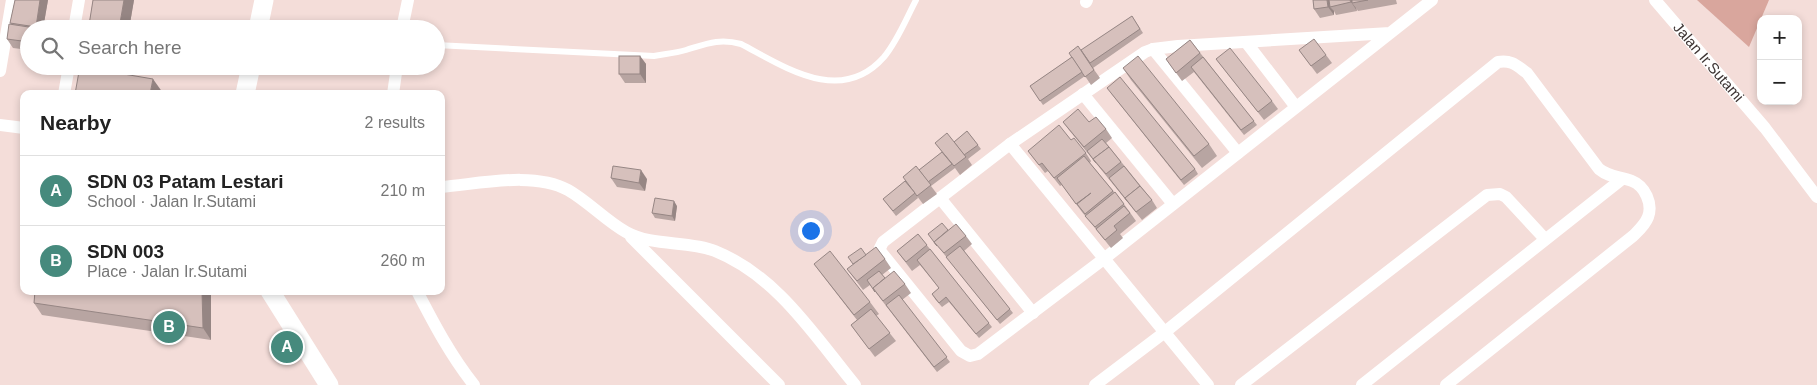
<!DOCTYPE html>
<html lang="en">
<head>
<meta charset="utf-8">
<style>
  :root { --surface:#fff; --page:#f6f6f6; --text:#222; --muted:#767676; --line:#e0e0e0; --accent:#468a7d }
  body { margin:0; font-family:Arial,sans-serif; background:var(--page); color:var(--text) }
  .controls { position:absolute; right:15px; top:15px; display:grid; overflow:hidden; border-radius:10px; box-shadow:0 2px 8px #0003 }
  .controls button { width:45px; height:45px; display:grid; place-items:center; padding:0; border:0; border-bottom:1px solid var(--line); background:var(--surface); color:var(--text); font:25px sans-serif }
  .you { position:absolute; left:810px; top:230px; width:18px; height:18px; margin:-12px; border:4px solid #fff; border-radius:50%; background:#1a73e8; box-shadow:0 0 0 8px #1a73e833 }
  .badge { display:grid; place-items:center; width:32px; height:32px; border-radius:50%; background:var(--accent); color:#fff; font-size:16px; font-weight:700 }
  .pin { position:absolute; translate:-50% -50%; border:2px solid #fff; box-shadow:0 1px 5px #0006 }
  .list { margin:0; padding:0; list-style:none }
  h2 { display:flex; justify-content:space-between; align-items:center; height:65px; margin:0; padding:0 20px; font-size:21px }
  h2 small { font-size:16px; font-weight:400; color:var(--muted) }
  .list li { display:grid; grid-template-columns:32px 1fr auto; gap:15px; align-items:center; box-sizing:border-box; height:70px; padding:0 20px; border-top:1px solid var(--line) }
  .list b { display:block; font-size:19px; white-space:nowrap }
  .list p { margin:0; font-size:16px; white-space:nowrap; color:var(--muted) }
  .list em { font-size:16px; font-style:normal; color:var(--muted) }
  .icon { flex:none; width:28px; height:28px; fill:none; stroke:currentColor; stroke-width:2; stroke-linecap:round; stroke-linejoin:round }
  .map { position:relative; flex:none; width:1817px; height:385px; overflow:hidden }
  .search { position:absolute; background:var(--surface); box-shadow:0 2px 8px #0003; left:20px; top:20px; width:425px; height:55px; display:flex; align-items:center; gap:12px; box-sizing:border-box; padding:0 18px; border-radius:28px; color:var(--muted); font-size:19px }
  .panel { position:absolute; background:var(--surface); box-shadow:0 2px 8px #0003; left:20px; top:90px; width:425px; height:205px; border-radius:10px }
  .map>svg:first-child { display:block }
  .green { fill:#d9a69d }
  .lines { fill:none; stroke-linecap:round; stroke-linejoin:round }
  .lane { stroke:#fff; stroke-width:6 }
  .street { stroke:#fff; stroke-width:12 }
  .secondary { stroke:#fff; stroke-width:19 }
  .wall { fill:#b8a5a2 }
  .shaded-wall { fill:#968684 }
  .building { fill:#d6c0bc; stroke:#968684 }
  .labels { text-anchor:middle; stroke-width:4; stroke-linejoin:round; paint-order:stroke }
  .street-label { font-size:15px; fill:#3e3534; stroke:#fff }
</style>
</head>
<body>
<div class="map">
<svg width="1817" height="385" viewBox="0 0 1817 385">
  <rect width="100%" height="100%" fill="#f4ddd9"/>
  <polygon class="green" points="1697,0 1769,0 1749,47"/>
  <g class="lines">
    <path class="lane" d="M436,45L654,56C665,54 676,53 686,50C706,44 719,38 741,44C785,67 841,106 884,57C898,40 906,19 916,0"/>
    <g class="street">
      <path id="s1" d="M1655,0L1765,128L1817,197"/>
      <polyline points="1086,2 1087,0"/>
      <polyline points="74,29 79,0"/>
      <polyline points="402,29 408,0"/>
      <polyline points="1390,33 1178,46 1153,49 1145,52 1010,144 883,242 880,248 881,252 961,351 970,356 978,354 1105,258 1432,0"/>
      <polyline points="1246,42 1296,107"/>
      <polyline points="1153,49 1238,153"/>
      <polyline points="0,71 12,0"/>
      <polyline points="64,94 69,66"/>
      <polyline points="393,94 397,66"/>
      <polyline points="1083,94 1173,204"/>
      <polyline points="0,125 24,128"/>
      <polyline points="1010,144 1208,385"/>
      <path d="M441,187C479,184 534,171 568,190C589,202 606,221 626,232C653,247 687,240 715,251C777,276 814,335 855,385"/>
      <polyline points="940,198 1033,313"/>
      <polyline points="631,237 779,385"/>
      <path d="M417,291C434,324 451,356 474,385"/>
      <path d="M1095,385L1165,332L1498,62C1512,60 1516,65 1527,73L1599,169C1610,178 1620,176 1632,181C1645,186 1653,204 1648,217C1645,225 1639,230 1633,236L1446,385"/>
      <polyline points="1241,385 1487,195 1500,194 1506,197 1545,239"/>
      <polyline points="1362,385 1622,179"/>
    </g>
    <g class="secondary">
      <polyline points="258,29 264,0"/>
      <polyline points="245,94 251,66"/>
      <polyline points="270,291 329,385"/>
    </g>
  </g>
  <g class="wall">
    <polygon points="15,0 48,0 43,28 49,29 29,29 29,50 13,48 7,39 12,25 10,23"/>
    <polygon points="93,0 134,0 129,29 92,29 89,25"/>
    <polygon points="1313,0 1396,0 1397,4 1358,11 1356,8 1357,11 1336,15 1334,11 1334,15 1320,18 1314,9"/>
    <polygon points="1132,16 1143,33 1093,68 1085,57 1100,78 1091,85 1085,76 1043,105 1030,86"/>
    <polygon points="1190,40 1257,125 1244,135 1194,72 1182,81 1166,59"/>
    <polygon points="1299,50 1326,55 1332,63 1317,74"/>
    <polygon points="640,56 646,64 646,83 625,83 619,74"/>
    <polygon points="1216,59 1272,101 1278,109 1264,120"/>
    <polygon points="35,66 57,66 56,73 38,70"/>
    <polygon points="1123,68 1209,144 1217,156 1202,168 1131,80"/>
    <polygon points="1110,92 1195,169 1198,174 1184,185"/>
    <polygon points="1063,122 1089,122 1106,129 1112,138 1106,143 1152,200 1157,208 1142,220 1069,130"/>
    <polygon points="967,131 981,149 968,159 972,165 960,175 955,168 931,186 937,194 923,204 917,196 918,198 896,216 883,199 942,152 935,143 954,142"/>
    <polygon points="1071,140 1086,153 1091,161 1090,163 1124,204 1136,221 1120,234 1123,238 1111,248 1082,212 1062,185 1060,186 1048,171 1045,173 1028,151"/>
    <polygon points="611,178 647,179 645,191 617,187"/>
    <polygon points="677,206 675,221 655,218 652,213"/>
    <polygon points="948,230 966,236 972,244 964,251 1013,313 1000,324 928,234"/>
    <polygon points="918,234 992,327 979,338 949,302 942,307 935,299 932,294 939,288 920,265 912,271 897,251"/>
    <polygon points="866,255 885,259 891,268 882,275 885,278 905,284 911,293 902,300 950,362 937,372 870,285 863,290 847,269"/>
    <polygon points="814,264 870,302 879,314 876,316 896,341 875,357 851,325 857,320 823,276"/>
    <polygon points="35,291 211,291 211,340 42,315 34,303"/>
  </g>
  <g class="shaded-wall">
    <polygon points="40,0 48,0 43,29 37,29 36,27"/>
    <polygon points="124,0 134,0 129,29 119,29"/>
    <polygon points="1327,0 1331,0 1330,7 1334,11 1334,15 1328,7"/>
    <polygon points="1350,0 1355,0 1352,3 1356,8 1357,11 1351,2"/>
    <polygon points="640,56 646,64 646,83 640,74"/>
    <polygon points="51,66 57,66 56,73"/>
    <polygon points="107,66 120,66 116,86 106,71"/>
    <polygon points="153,79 163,93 163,94 150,94"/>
    <polygon points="641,170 647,179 645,191 639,183"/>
    <polygon points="674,201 677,206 675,221 672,216"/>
    <polygon points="202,291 211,291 211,340 203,328"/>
  </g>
  <g class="building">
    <polygon points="15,0 40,0 36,27 10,23"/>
    <polygon points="93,0 124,0 119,29 113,29 89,25"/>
    <polygon points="1313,0 1327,0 1328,7 1314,9"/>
    <polygon points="1329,0 1350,0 1351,2 1330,7"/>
    <polygon points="1352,0 1368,0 1352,3"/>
    <polygon points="1132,16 1140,29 1090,63 1081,50"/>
    <polygon points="9,24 35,28 29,29 29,42 7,39"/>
    <polygon points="38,27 49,29 37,29"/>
    <polygon points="1314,39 1326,55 1311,66 1299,50"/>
    <polygon points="1190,40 1200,53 1176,73 1166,59"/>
    <polygon points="1078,46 1094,70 1085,77 1069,53"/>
    <polygon points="1230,48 1272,101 1258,112 1216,59"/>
    <rect x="619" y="56" width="21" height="18"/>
    <polygon points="1138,56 1209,144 1194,156 1123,68"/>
    <polygon points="1072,57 1082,72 1040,101 1030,86"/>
    <polygon points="1203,57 1254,121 1241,130 1191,67"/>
    <polygon points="80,66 107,66 106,71 153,79 150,94 75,94"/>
    <polygon points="1120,77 1195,169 1181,180 1107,88"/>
    <polygon points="1078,109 1089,122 1096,117 1106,129 1084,147 1063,122"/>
    <polygon points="1059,125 1071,140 1074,138 1086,153 1054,178 1042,163 1039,165 1028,151"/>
    <polygon points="967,131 978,145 964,155 954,142"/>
    <polygon points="947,133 966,157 954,166 935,143"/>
    <polygon points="1102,139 1109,147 1093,159 1096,163 1087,151"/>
    <polygon points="1109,147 1121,162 1106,174 1093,159"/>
    <polygon points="942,152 952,164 928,182 919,170"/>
    <polygon points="1084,156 1113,191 1085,214 1077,204 1091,193 1076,204 1057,178"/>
    <polygon points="613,166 641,170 639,183 611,178"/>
    <polygon points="916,166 931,185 917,196 903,177"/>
    <polygon points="1124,166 1140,186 1125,198 1128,202 1109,178"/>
    <polygon points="905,181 915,193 893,211 883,199"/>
    <polygon points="1140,186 1152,200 1136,212 1125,198"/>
    <polygon points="1115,192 1124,204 1095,227 1085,216"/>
    <polygon points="655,198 674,201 672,216 652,213"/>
    <polygon points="1124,206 1130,213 1114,226 1117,230 1105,240 1096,229"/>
    <polygon points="942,223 948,230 934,242 937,246 928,234"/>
    <polygon points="956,224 966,236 944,253 934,242"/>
    <polygon points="918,234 927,245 906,262 897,251"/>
    <polygon points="960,246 1010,309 997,320 946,257"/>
    <polygon points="876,247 885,259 857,281 847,269"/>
    <polygon points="861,248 866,255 853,264 848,257"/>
    <polygon points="930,249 989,323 976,334 946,297 939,303 932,294 939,288 917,260"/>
    <polygon points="830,251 870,302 854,315 814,264"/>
    <polygon points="879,271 885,278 873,288 875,292 867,280"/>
    <polygon points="894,271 905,284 883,301 873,288"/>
    <polygon points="35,291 202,291 203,328 34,303"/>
    <polygon points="899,295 947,357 934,367 886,305"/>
    <polygon points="871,309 890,333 869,349 851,325"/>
  </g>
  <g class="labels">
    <g class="street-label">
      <text dy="5" stroke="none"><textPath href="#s1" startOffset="82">Jalan Ir.Sutami</textPath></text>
    </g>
  </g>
</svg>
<div class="controls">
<button>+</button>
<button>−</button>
</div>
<div class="you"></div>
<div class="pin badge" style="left:287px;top:347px">A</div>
<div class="pin badge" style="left:169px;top:327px">B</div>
<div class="search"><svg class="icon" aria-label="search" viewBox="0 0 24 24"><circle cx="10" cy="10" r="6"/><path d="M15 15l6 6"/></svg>Search here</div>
<section class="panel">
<h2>Nearby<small>2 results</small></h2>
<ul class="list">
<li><span class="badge">A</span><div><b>SDN 03 Patam Lestari</b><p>School · Jalan Ir.Sutami</p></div><em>210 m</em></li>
<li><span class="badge">B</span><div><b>SDN 003</b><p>Place · Jalan Ir.Sutami</p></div><em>260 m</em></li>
</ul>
</section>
</div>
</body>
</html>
